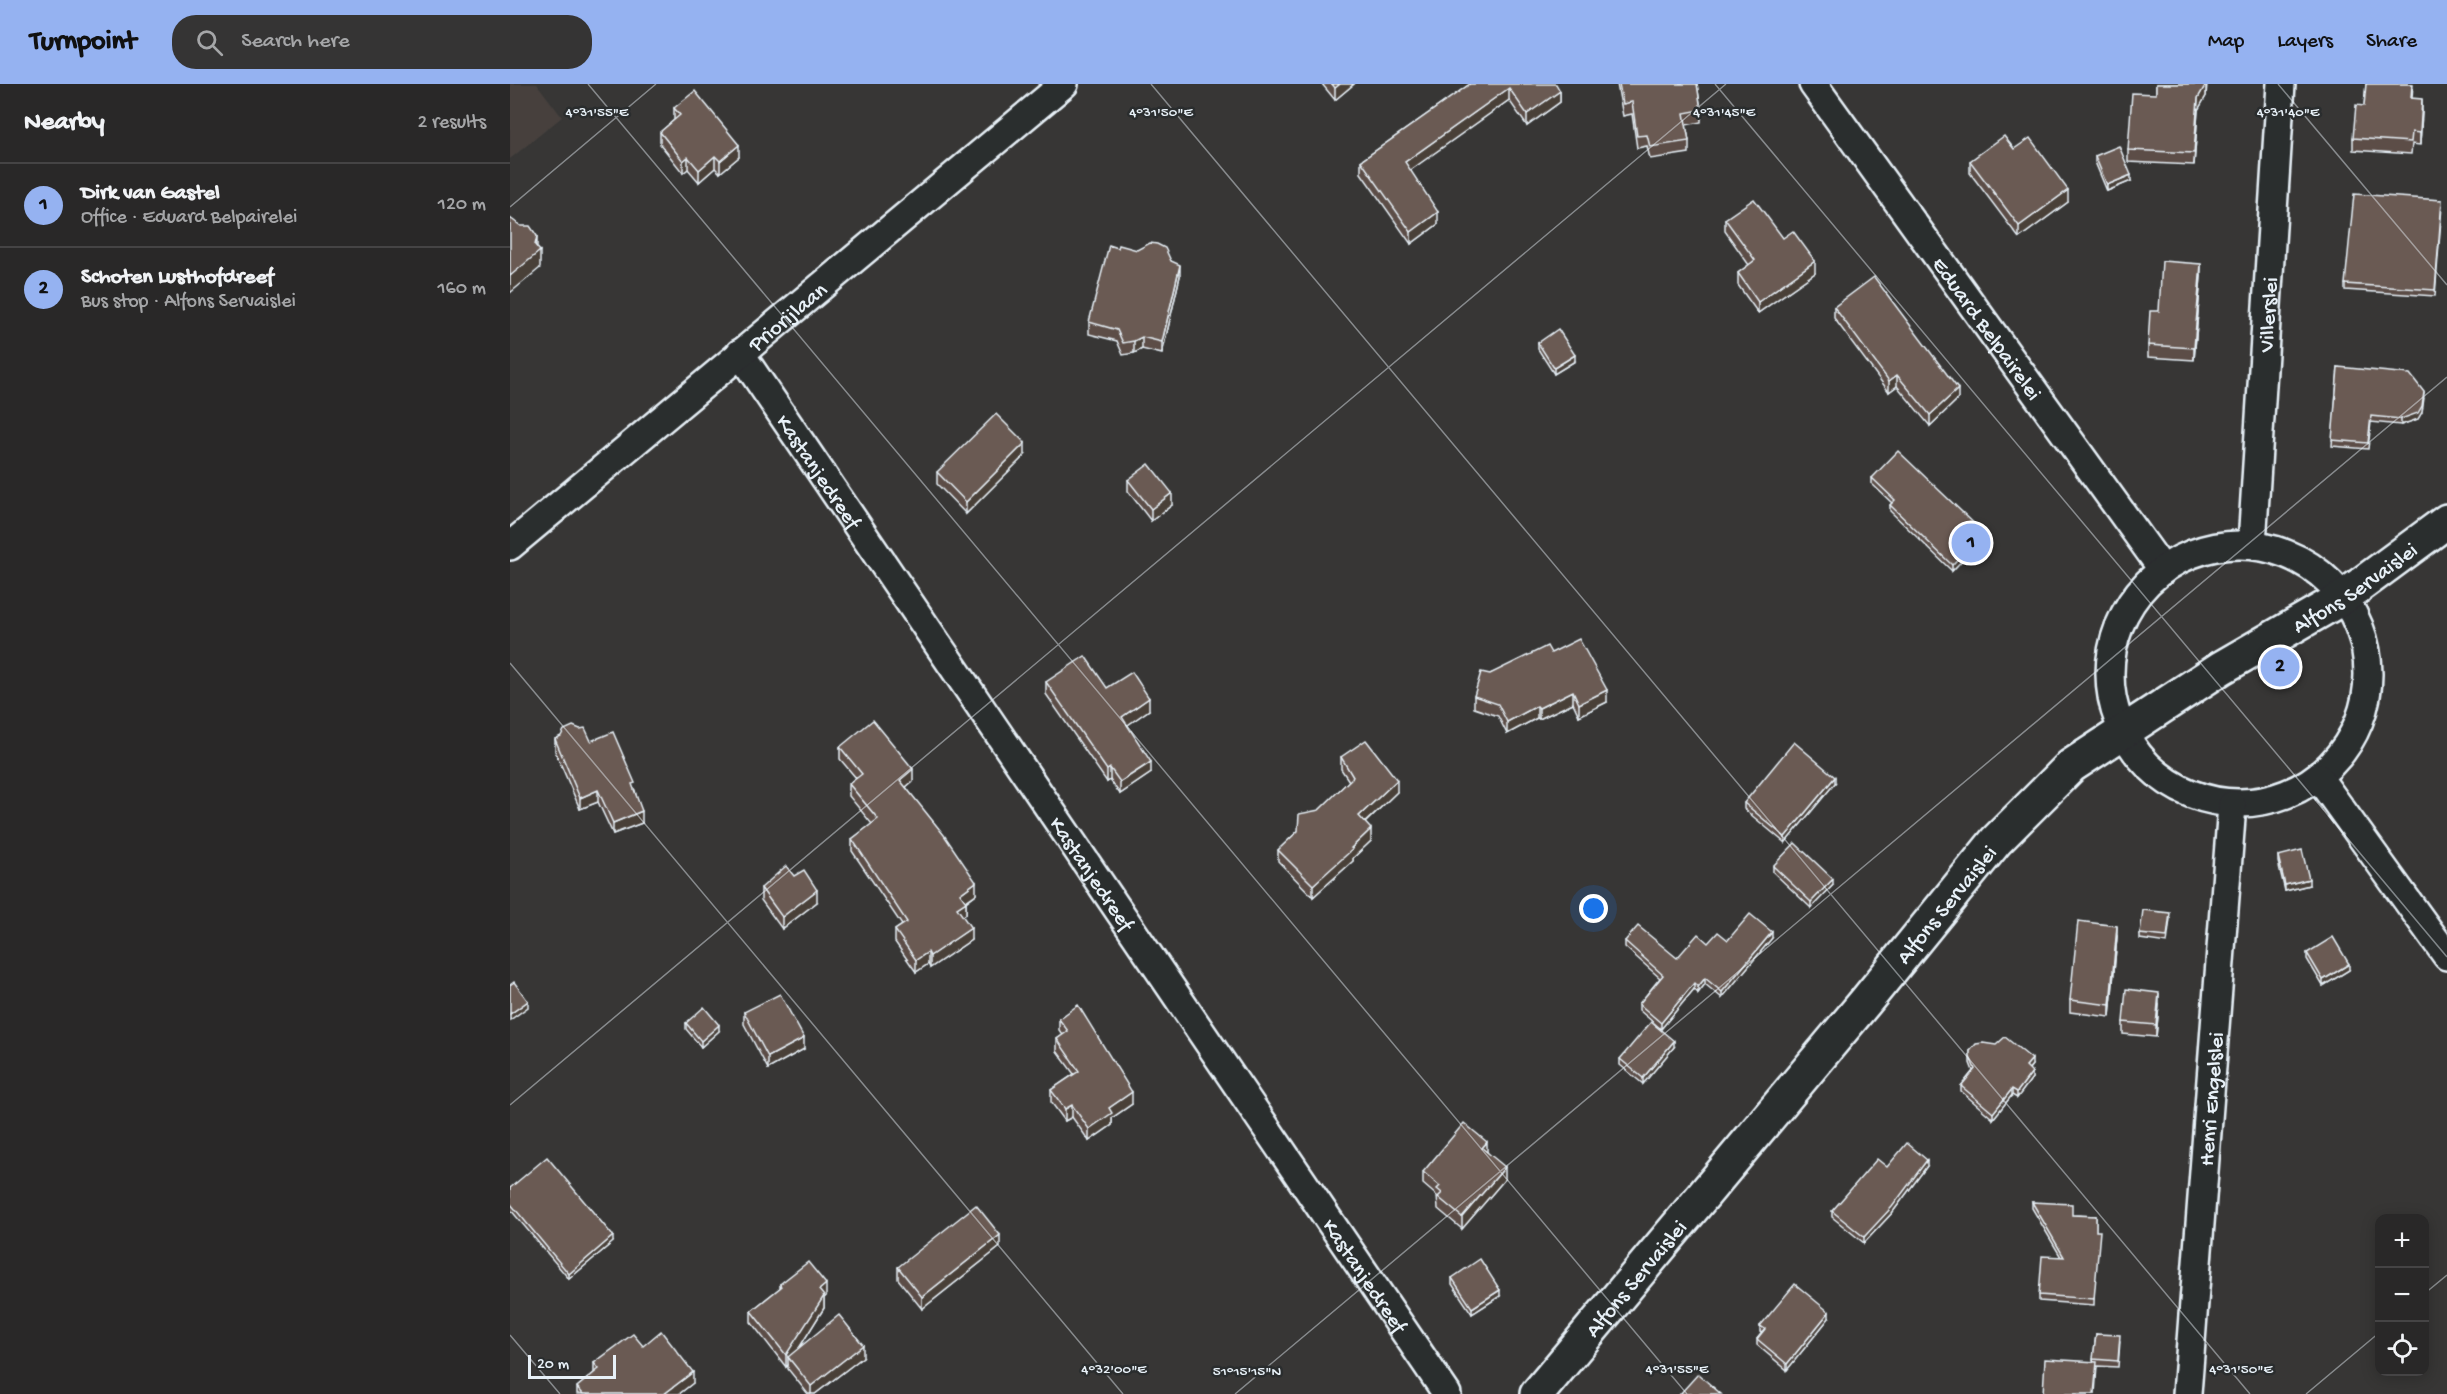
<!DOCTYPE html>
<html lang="en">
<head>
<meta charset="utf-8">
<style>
  :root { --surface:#292828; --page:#353434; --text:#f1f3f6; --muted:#a5a6a8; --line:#454445; --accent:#95b2f1 }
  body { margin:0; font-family:"Gochi Hand",sans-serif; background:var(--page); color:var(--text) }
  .controls { position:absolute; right:18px; bottom:18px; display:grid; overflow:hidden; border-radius:12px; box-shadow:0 3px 15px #0003 }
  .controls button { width:54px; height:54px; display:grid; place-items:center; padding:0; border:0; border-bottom:2px solid var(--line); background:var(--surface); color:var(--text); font:30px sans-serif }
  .scale { position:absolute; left:18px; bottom:15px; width:88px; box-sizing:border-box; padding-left:6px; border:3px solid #e8f1f8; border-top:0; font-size:16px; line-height:21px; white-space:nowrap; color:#e8f1f8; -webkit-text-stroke:4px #2a2d2e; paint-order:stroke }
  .you { position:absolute; left:1084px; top:825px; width:21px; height:21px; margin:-15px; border:4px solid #fff; border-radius:50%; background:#1a73e8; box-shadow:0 0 0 9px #1a73e833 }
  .badge { display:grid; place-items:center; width:39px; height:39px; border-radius:50%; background:var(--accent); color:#111; font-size:20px; font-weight:700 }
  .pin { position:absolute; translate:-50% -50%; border:3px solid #fff; box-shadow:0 2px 6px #0006 }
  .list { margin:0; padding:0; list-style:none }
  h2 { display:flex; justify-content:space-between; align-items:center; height:78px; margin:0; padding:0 24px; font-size:26px }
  h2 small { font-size:20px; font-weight:400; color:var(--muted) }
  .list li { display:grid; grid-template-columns:39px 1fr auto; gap:18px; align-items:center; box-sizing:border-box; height:84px; padding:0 24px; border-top:2px solid var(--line) }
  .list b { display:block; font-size:22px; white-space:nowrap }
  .list p { margin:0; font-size:20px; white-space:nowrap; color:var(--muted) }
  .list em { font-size:20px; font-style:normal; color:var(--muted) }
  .icon { flex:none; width:33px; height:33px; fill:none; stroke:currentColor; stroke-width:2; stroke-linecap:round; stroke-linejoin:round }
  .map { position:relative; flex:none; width:1937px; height:1310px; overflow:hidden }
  header { display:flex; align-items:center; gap:36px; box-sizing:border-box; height:84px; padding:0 30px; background:var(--accent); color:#111 }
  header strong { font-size:28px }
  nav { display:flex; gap:33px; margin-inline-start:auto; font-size:21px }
  .search { width:420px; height:54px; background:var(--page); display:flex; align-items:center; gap:15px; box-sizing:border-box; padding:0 21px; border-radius:24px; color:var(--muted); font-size:22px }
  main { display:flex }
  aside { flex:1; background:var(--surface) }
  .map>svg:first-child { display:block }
  .built { fill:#46413e }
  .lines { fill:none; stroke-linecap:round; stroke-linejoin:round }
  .street-casing { stroke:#e8f1f8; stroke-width:32 }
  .secondary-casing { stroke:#e8f1f8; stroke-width:38 }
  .street { stroke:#2a2d2e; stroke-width:27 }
  .secondary { stroke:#2a2d2e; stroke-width:33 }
  .wall { fill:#5b4d47; stroke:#e8f1f8; stroke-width:1.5 }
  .shaded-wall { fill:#4a3f39; stroke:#e8f1f8; stroke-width:1.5 }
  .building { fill:#6a5a52; stroke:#e8f1f8; stroke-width:1.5 }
  .ticks { fill:none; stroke:#e8f1f8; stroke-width:1.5; stroke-opacity:0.45 }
  .labels { text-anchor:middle; stroke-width:5; stroke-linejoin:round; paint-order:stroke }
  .street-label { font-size:22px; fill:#e8f1f8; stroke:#2a2d2e }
  .ticks-label { font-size:15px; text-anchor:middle; fill:#e8f1f8; stroke:#2a2d2e; stroke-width:5; stroke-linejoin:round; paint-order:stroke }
</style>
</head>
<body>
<header>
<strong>Turnpoint</strong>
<div class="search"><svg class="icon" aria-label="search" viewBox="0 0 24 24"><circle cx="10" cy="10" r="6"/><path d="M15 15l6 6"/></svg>Search here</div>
<nav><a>Map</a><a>Layers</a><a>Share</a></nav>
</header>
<main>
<aside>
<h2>Nearby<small>2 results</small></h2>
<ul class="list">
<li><span class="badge">1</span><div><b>Dirk van Gastel</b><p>Office · Eduard Belpairelei</p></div><em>120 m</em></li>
<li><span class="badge">2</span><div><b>Schoten Lusthofdreef</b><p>Bus stop · Alfons Servaislei</p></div><em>160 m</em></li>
</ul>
</aside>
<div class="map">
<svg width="1937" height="1310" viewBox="0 0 1937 1310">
  <rect width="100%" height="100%" fill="#373635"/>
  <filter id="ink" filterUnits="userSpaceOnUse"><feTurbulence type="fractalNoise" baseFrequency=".0167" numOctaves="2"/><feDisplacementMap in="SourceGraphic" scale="12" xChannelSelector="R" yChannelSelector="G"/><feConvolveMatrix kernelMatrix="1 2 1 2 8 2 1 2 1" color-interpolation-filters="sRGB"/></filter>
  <g filter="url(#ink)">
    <polygon class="built" points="0,0 27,0 52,33 0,75"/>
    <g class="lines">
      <g class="street-casing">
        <g id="street">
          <path id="s1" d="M1303,0L1653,486"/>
          <path id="s2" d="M230,269L937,1310"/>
          <path id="s3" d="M1742,460L1771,0"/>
          <circle cx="1729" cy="590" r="129"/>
          <path id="s4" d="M0,462L554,0"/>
          <polyline points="1808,693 1937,872"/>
          <path id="s5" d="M1677,1310L1722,721"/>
        </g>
      </g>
      <g class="secondary-casing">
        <g id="secondary">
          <path id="s6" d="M1027,1310L1356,917L1486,757L1561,682L1711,584L1834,513L1937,437"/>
        </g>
      </g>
      <use href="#street" class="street"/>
      <use href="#secondary" class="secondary"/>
    </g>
    <g class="wall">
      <polygon points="812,0 844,0 825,16"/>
      <polygon points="960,0 1050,7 1050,18 1017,42 999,16 900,86 928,140 901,160 851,89 851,77"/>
      <polygon points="1107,0 1187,0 1191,26 1191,38 1176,41 1179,57 1179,69 1140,75 1137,62 1127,64 1122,30 1113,32"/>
      <polygon points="1646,0 1697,0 1696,12 1688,26 1684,81 1618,78 1618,66 1646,10"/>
      <polygon points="1856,0 1903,0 1902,14 1912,27 1910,61 1902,60 1901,70 1843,66 1843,54 1854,22"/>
      <polygon points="164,24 229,73 210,89 205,84 189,98 178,85 173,89 150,60 150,48 164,36"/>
      <polygon points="1504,65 1558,118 1509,154 1460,89 1460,77"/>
      <polygon points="1585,72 1621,97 1597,107 1585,78"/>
      <polygon points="1932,122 1925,212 1835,206 1835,200"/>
      <polygon points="1215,135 1273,154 1305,189 1248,229 1228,201 1228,189 1239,181 1215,147"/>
      <polygon points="661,177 670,192 652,270 632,265 624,269 613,271 607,257 579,250 579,238"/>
      <polygon points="1691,192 1684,276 1638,273 1638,261"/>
      <polygon points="1324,223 1448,315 1420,342 1387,302 1379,308 1324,234"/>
      <polygon points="1028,259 1065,277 1044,290 1028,265"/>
      <polygon points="1828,283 1914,314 1912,328 1908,335 1891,341 1861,338 1858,365 1822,362"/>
      <polygon points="515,371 456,430 427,400 427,388"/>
      <polygon points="1362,394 1473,454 1442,487 1380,427 1380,421 1382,419 1362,400"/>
      <polygon points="618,396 662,421 641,437 618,407"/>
      <polygon points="1041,569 1097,618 1069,632 1063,619 1029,635 1027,634 997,650 988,632 964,624 964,612 980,590"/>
      <polygon points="536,598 597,604 639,626 617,641 641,689 610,710 600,696 597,698 536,610"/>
      <polygon points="45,655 81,657 125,706 132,739 103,750 88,718 70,725 45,667"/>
      <polygon points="330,663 403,697 396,703 466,810 456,818 456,830 452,832 461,856 420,884 418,880 406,888 385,858 385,846 392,841 342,767 342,755 362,740 339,712 339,700 346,694 330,675"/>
      <polygon points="831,673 887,708 855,739 861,757 843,774 843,777 803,813 768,777 768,766 788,747 839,697 831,685"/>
      <polygon points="1325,699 1275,759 1234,725 1234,719"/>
      <polygon points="1768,772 1799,801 1775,807 1768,778"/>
      <polygon points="1263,782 1323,801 1301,824 1263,788"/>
      <polygon points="251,804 307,818 272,845 251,816"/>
      <polygon points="1660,835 1657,859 1630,855 1630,850"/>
      <polygon points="1607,853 1600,933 1560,928 1560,916"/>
      <polygon points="1262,854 1212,914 1195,900 1188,909 1184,905 1151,945 1129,926 1129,920 1150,894 1115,863 1115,857 1167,874 1198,859 1218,856"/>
      <polygon points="1797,869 1839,886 1813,902 1797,875"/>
      <polygon points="1649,921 1646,953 1613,950 1613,938"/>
      <polygon points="234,928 294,965 258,985 234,940"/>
      <polygon points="549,935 622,1020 602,1034 602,1041 579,1057 562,1033 555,1037 541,1018 541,1006 564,990 547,967 547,955 553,951 549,946"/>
      <polygon points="176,939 209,947 191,963 176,945"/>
      <polygon points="1164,963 1133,1000 1110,981 1110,975"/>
      <polygon points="1460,967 1522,981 1519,985 1522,994 1507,1014 1502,1011 1483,1035 1451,1007 1451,1002 1463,987 1460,979"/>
      <polygon points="977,1068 995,1095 952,1145 928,1125 927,1112 913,1100 913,1088"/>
      <polygon points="1417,1082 1382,1129 1354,1159 1322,1133 1322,1127 1377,1083"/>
      <polygon points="0,1104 103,1158 59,1195 0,1125"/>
      <polygon points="1522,1118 1562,1131 1586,1132 1584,1221 1529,1217 1529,1211 1551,1173 1522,1124"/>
      <polygon points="490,1163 412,1225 388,1195 388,1183"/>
      <polygon points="942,1194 990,1212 962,1230 942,1200"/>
      <polygon points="270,1200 316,1212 314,1214 314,1224 289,1264 353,1273 305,1310 298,1310 278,1285 278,1281 276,1283 241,1238 241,1227 270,1204"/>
      <polygon points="1319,1234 1277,1286 1247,1261 1247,1255 1252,1249 1250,1248 1250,1242"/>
      <polygon points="1586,1250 1610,1257 1608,1283 1587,1282 1585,1310 1533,1310 1583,1278"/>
      <polygon points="133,1262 183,1299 169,1310 67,1310 67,1303 84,1289 84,1279"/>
    </g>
    <g class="shaded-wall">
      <polygon points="830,0 844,0 825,16 825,4"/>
      <polygon points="1696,0 1696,12 1688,26 1684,81 1688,14"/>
      <polygon points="999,4 999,16 895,90 895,78"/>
      <polygon points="1050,7 1050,18 1017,42 1017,30"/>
      <polygon points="1912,15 1912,27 1910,61 1910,49"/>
      <polygon points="229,61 229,73 210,89 210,77"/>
      <polygon points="205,72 205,84 189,98 189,86"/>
      <polygon points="178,73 178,85 173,89 173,77"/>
      <polygon points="1621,91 1621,97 1597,107 1597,101"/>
      <polygon points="1558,106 1558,118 1509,154 1509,142"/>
      <polygon points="928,128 928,140 901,160 901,148"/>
      <polygon points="27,152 27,169 30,167 30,184 0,209 0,192 25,161"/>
      <polygon points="1305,177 1305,189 1248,229 1248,218"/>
      <polygon points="1691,180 1691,192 1684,276 1684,264"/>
      <polygon points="670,181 670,192 652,270 652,258"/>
      <polygon points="632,253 632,265 624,269 624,257"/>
      <polygon points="1065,271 1065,277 1044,290 1044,284"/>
      <polygon points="1387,291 1387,302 1379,308 1379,297"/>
      <polygon points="1448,305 1448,315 1420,342 1420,331"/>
      <polygon points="1914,308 1912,328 1908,335 1891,341 1891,335"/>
      <polygon points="515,359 515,371 456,430 456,418"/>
      <polygon points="662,409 662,421 641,437 641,425"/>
      <polygon points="1473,448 1473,454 1442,487 1442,481"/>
      <polygon points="1097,606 1097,618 1069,632 1069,620"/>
      <polygon points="1063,607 1063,619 1029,635 1029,624"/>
      <polygon points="639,614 639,626 612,645 612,633"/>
      <polygon points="1027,622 1027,634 997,650 997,638"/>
      <polygon points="641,678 641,689 610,710 610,698"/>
      <polygon points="600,684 600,696 597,698 597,686"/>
      <polygon points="403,685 403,697 390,708 390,696"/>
      <polygon points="1325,693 1325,699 1275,759 1275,753"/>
      <polygon points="887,696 887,708 849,744 849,732"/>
      <polygon points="88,706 88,718 70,725 70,714"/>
      <polygon points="132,727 132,739 103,750 103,739"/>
      <polygon points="861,745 861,757 843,774 843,777 803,813 803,801"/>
      <polygon points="1323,795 1323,801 1301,824 1301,818"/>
      <polygon points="1799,795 1799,801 1775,807 1775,801"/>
      <polygon points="466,798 466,810 450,821 450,810"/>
      <polygon points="307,806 307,818 272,845 272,833"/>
      <polygon points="456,818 456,830 447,836 447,824"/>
      <polygon points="1607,842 1607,853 1600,933 1600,921"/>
      <polygon points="461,844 461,856 420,884 420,872"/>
      <polygon points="1262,848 1262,854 1212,914 1212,908"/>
      <polygon points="418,868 418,880 406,888 406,876"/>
      <polygon points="1839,880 1839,886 1813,902 1813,896"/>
      <polygon points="1195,894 1195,900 1188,909 1188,903"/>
      <polygon points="1184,899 1184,905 1151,945 1151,939"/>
      <polygon points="1649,909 1649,921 1646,953 1646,941"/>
      <polygon points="18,917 18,923 0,936 0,930"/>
      <polygon points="209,941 209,947 191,963 191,957"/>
      <polygon points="294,954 294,965 258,985 258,973"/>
      <polygon points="1164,957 1164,963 1133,1000 1133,994"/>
      <polygon points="1522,975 1522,981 1516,988 1516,982"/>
      <polygon points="1522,988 1522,994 1507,1014 1507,1008"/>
      <polygon points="1502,1005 1502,1011 1483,1035 1483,1029"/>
      <polygon points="622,1008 622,1020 602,1034 602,1041 579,1057 579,1045 599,1024"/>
      <polygon points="562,1021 562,1033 555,1037 555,1025"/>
      <polygon points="977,1058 977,1070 972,1064"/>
      <polygon points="1417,1076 1417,1082 1382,1129 1354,1159 1354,1153"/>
      <polygon points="995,1083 995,1095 952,1145 952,1133"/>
      <polygon points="490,1151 490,1163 412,1225 412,1213"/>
      <polygon points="103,1152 103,1158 59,1195 59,1190"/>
      <polygon points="316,1200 316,1212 314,1214 314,1224 281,1277 278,1273 278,1281 276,1283 276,1271 309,1206"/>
      <polygon points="990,1206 990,1212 962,1230 962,1224"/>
      <polygon points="1319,1228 1319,1234 1277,1286 1277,1280"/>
      <polygon points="353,1261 353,1273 305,1310 301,1310 301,1302"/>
      <polygon points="183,1288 183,1299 169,1310 154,1310"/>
    </g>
    <g class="building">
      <polygon points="822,0 830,0 825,4"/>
      <polygon points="960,0 1046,0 1050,7 1017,30 999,4 895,78 928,128 901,148 851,77"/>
      <polygon points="1109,0 1187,0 1191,26 1174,29 1179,57 1140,63 1137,51 1127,52 1122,18 1113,20"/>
      <polygon points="1646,0 1696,0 1688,14 1684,69 1618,66 1622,9 1646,10"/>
      <polygon points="1856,0 1902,0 1901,14 1912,15 1910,49 1902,48 1901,58 1843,54 1846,21 1854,22"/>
      <polygon points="185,7 229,61 210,77 205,72 189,86 178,73 173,77 150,48 170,31 164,24"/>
      <polygon points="1494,52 1504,65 1520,54 1558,106 1509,142 1460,77"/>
      <polygon points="1609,62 1621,91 1597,101 1585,72"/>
      <polygon points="1844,110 1932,116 1925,206 1835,200"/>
      <polygon points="1244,115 1273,154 1283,147 1305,177 1248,218 1228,189 1245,176 1215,135"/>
      <polygon points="0,134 11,142 20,142 27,152 25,161 30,167 0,192"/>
      <polygon points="640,159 647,160 655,164 661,177 670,181 652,258 632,253 624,257 613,259 607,246 579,238 599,161 608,164 609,161 627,166"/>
      <polygon points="1652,177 1691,180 1684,264 1638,261 1640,227 1649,227"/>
      <polygon points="1364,193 1448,305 1420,331 1387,291 1379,297 1324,223"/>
      <polygon points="1048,245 1065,271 1044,284 1028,259"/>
      <polygon points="1828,283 1900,290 1914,308 1912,322 1908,329 1891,335 1861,332 1858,359 1822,356"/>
      <polygon points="486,330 515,359 456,418 427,388"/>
      <polygon points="1388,367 1473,448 1442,481 1380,421 1385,416 1362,394"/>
      <polygon points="639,380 662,409 641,425 618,396"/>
      <polygon points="1069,555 1097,606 1069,620 1063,607 1029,624 1027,622 997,638 988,620 964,612 971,588 980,590 1037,562 1041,569"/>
      <polygon points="575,572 597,604 622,588 639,614 612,633 641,678 610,698 600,684 597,686 536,598"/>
      <polygon points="363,636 403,685 390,696 434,751 466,798 450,810 456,818 447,824 461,844 420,872 418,868 406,876 385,846 397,838 342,755 368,735 339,700 352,690 330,663"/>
      <polygon points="63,642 70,645 75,644 81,657 103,648 125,699 122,700 132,727 103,739 88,706 70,714 45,655 51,652 54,646"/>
      <polygon points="856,656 887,696 849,732 861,745 841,764 843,765 803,801 768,766 788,747 789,730 809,726 843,693 831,673"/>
      <polygon points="1284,658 1325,693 1275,753 1234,719"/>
      <polygon points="1285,759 1323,795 1301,818 1263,782"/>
      <polygon points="1792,766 1799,795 1775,801 1768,772"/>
      <polygon points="276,782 284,792 294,786 307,806 272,833 251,804"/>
      <polygon points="1633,826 1660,829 1657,853 1630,850"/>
      <polygon points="1240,830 1262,848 1212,908 1195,894 1188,903 1184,899 1151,939 1129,920 1153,891 1115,857 1128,842 1167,874 1188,850 1198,859 1208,848 1218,856"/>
      <polygon points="1568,837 1607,842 1600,921 1560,916"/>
      <polygon points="1823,853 1839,880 1813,896 1797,869"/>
      <polygon points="4,898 18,917 0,930 0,901"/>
      <polygon points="1616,905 1649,909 1646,941 1613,938"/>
      <polygon points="270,910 294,954 258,973 234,928"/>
      <polygon points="568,921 622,1008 599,1024 602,1029 579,1045 562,1021 555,1025 541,1006 569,987 547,955 558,947 549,935"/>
      <polygon points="194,923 209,941 191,957 176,939"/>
      <polygon points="1141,938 1164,957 1133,994 1110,975"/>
      <polygon points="1495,953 1522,975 1516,982 1522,988 1507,1008 1502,1005 1483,1029 1451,1002 1465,985 1460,973 1460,967 1466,960 1473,959 1486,961"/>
      <polygon points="954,1039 977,1058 972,1064 995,1083 952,1133 928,1113 932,1109 927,1105 930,1102 913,1088"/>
      <polygon points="1397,1059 1417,1076 1382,1123 1354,1153 1322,1127 1367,1075 1377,1083"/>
      <polygon points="37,1073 103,1152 59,1190 0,1119 0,1104"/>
      <polygon points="1522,1118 1562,1120 1562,1131 1586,1132 1586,1147 1590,1147 1584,1215 1529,1211 1532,1172 1554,1173"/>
      <polygon points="466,1121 490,1151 412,1213 388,1183"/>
      <polygon points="970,1175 990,1206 962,1224 942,1194"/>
      <polygon points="298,1178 316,1200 309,1206 314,1212 276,1271 241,1227 271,1203 270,1200"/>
      <polygon points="1285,1200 1319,1228 1277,1280 1247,1255 1255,1245 1250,1242"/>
      <polygon points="329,1231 353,1261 301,1302 278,1273"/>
      <polygon points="151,1247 183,1288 154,1310 73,1310 67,1303 89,1285 84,1279 123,1250 133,1262"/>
      <polygon points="1586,1250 1610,1251 1608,1277 1583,1275"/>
      <polygon points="1535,1275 1587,1278 1584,1310 1533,1310"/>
      <polygon points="1188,1290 1211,1310 1170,1310"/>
    </g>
  </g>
  <path class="ticks" d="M78,0L1177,1310M641,0L1740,1310M1205,0L1937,873M1768,0L1937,201M0,123L146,0M0,579L613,1310M0,1021L1216,0M1914,1210L1937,1191M0,1251L50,1310M725,1310L1937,293M1796,1310L1870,1248"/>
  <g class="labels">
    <g class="street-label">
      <text dy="8" stroke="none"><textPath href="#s4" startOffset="360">Priorijlaan</textPath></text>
      <text dy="8" stroke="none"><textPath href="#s3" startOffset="230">Villerslei</textPath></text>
      <text dy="8" stroke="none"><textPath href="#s1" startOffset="300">Eduard Belpairelei</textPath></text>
      <text dy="8" stroke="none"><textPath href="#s2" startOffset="142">Kastanjedreef</textPath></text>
      <text dy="8" stroke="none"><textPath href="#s6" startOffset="1160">Alfons Servaislei</textPath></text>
      <text dy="8" stroke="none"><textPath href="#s2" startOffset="628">Kastanjedreef</textPath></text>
      <text dy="8" stroke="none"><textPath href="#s6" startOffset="638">Alfons Servaislei</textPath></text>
      <text dy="8" stroke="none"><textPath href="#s5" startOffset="296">Henri Engelslei</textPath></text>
      <text dy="8" stroke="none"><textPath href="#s2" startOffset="1114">Kastanjedreef</textPath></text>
      <text dy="8" stroke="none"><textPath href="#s6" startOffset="152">Alfons Servaislei</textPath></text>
    </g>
  </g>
  <g class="ticks-label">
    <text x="87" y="32">4°31'55"E</text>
    <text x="651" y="32">4°31'50"E</text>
    <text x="1214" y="32">4°31'45"E</text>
    <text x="1778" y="32">4°31'40"E</text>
    <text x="604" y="1289">4°32'00"E</text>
    <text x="1167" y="1289">4°31'55"E</text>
    <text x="1731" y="1289">4°31'50"E</text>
    <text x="737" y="1291">51°15'15"N</text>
  </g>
</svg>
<div class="controls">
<button>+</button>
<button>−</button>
<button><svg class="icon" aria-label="locate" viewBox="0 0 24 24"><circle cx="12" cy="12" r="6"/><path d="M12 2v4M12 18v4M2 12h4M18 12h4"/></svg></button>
</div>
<div class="scale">20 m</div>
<div class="you"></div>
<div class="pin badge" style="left:1461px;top:459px">1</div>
<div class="pin badge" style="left:1770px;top:583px">2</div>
</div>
</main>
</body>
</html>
